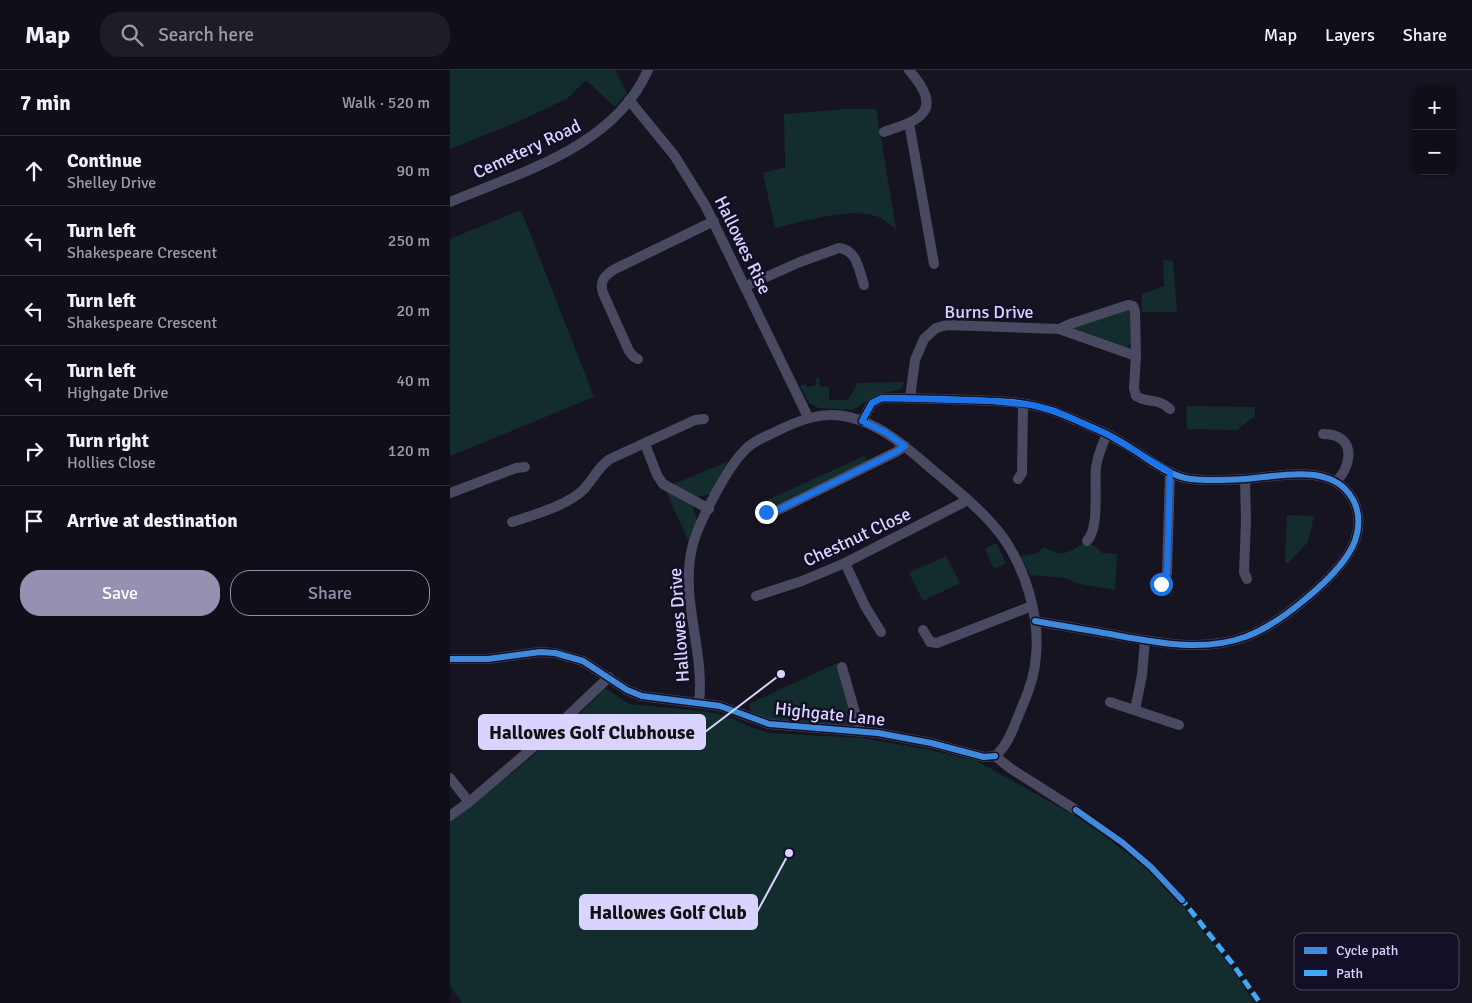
<!DOCTYPE html>
<html lang="en">
<head>
<meta charset="utf-8">
<style>
  :root { --surface:#100f19; --page:#1e1d26; --text:#f1f3f6; --muted:#9c9ca2; --line:#302f38; --accent:#9591b1 }
  body { margin:0; font-family:Signika,sans-serif; background:var(--page); color:var(--text) }
  .controls { position:absolute; right:15px; top:15px; display:grid; overflow:hidden; border-radius:10px; box-shadow:0 1px 4px #0004 }
  .controls button { width:45px; height:45px; display:grid; place-items:center; padding:0; border:0; border-bottom:1px solid var(--line); background:var(--surface); color:var(--text); font:25px sans-serif }
  .stop { position:absolute; width:15px; height:15px; margin:-11px; border:4px solid #1a73e8; border-radius:50%; background:#fff }
  .stop.end { background:#1a73e8; border-color:#fff; box-shadow:0 1px 5px #0008 }
  .list { margin:0; padding:0; list-style:none }
  h2 { display:flex; justify-content:space-between; align-items:center; height:65px; margin:0; padding:0 20px; font-size:21px }
  h2 small { font-size:16px; font-weight:400; color:var(--muted) }
  .list li { display:grid; grid-template-columns:32px 1fr auto; gap:15px; align-items:center; box-sizing:border-box; height:70px; padding:0 20px; border-top:1px solid var(--line) }
  .list b { display:block; font-size:19px; white-space:nowrap }
  .list p { margin:0; font-size:16px; white-space:nowrap; color:var(--muted) }
  .list em { font-size:16px; font-style:normal; color:var(--muted) }
  .actions { display:flex; gap:10px; padding:15px 20px }
  .actions a { flex:1; padding:11px 0; border:1px solid var(--accent); border-radius:20px; text-align:center; font-size:18px; color:var(--accent) }
  .actions .main { background:var(--accent); color:#fff }
  .icon { flex:none; width:28px; height:28px; fill:none; stroke:currentColor; stroke-width:2; stroke-linecap:round; stroke-linejoin:round }
  .map { position:relative; flex:none; width:1022px; height:933px; overflow:hidden }
  header { display:flex; align-items:center; gap:30px; box-sizing:border-box; height:70px; padding:0 25px; background:var(--surface); border-bottom:1px solid var(--line) }
  header strong { font-size:24px }
  nav { display:flex; gap:28px; margin-inline-start:auto; font-size:18px }
  .search { width:350px; height:45px; background:var(--page); display:flex; align-items:center; gap:12px; box-sizing:border-box; padding:0 18px; border-radius:20px; color:var(--muted); font-size:19px }
  main { display:flex }
  aside { flex:1; background:var(--surface) }
  .map>svg:first-child { display:block }
  .green { fill:#132c2d }
  .lines { fill:none; stroke-linecap:round; stroke-linejoin:round }
  .minor { stroke:#4a4962; stroke-width:10 }
  .quiet { stroke:#3fa9f5; stroke-width:5; stroke-dasharray:10 5; stroke-linecap:butt }
  .cycleway-casing { stroke:#130f26; stroke-width:9 }
  .cycleway { stroke:#408adc; stroke-width:6 }
  .route { stroke:#1a73e8; stroke-width:6 }
  .labels { text-anchor:middle; stroke-width:5; stroke-linejoin:round; paint-order:stroke }
  .street-label { font-size:18px; fill:#d9d4ff; stroke:#130f26 }
  .key { fill:#130f26; stroke:#4e4a67; stroke-width:1 }
  .key-label { font-size:14px; fill:#d9d4ff }
  .leader { fill:none; stroke:#d9d4ff; stroke-width:2 }
  .callout-dot { fill:#d9d4ff; stroke:#130f26; stroke-width:2 }
  .callout { fill:#d9d4ff; stroke:#d9d4ff; stroke-width:2 }
  .callout-label { font-size:19px; text-anchor:middle; font-weight:bold; fill:#111 }
</style>
</head>
<body>
<header>
<strong>Map</strong>
<div class="search"><svg class="icon" aria-label="search" viewBox="0 0 24 24"><circle cx="10" cy="10" r="6"/><path d="M15 15l6 6"/></svg>Search here</div>
<nav><a>Map</a><a>Layers</a><a>Share</a></nav>
</header>
<main>
<aside>
<h2>7 min<small>Walk · 520 m</small></h2>
<ul class="list">
<li><svg class="icon" aria-label="ahead" viewBox="0 0 24 24"><path d="M12 20V5M6 11l6-6 6 6"/></svg><div><b>Continue</b><p>Shelley Drive</p></div><em>90 m</em></li>
<li><svg class="icon" aria-label="left" viewBox="0 0 24 24"><path d="M17 20v-9H6M10 6l-5 5 5 5"/></svg><div><b>Turn left</b><p>Shakespeare Crescent</p></div><em>250 m</em></li>
<li><svg class="icon" aria-label="left" viewBox="0 0 24 24"><path d="M17 20v-9H6M10 6l-5 5 5 5"/></svg><div><b>Turn left</b><p>Shakespeare Crescent</p></div><em>20 m</em></li>
<li><svg class="icon" aria-label="left" viewBox="0 0 24 24"><path d="M17 20v-9H6M10 6l-5 5 5 5"/></svg><div><b>Turn left</b><p>Highgate Drive</p></div><em>40 m</em></li>
<li><svg class="icon" aria-label="right" viewBox="0 0 24 24"><path d="M7 20v-9h11M14 6l5 5-5 5"/></svg><div><b>Turn right</b><p>Hollies Close</p></div><em>120 m</em></li>
<li><svg class="icon" aria-label="arrive" viewBox="0 0 24 24"><path d="M6 21V4h12l-3 4 3 4H6"/></svg><div><b>Arrive at destination</b></div></li>
</ul>
<div class="actions"><a class="main">Save</a><a>Share</a></div>
</aside>
<div class="map">
<svg width="1022" height="933" viewBox="0 0 1022 933">
  <rect width="100%" height="100%" fill="#161421"/>
  <g class="green">
    <polygon points="0,0 165,0 177,23 165,37 136,10 118,28 70,51 0,79"/>
    <path d="M396,39H426L446,159C440,155 433,148 426,146C399,137 353,152 325,158L313,103L335,97L334,44Z"/>
    <polygon points="71,140 144,327 0,386 0,169"/>
    <polygon points="713,190 723,191 727,242 692,242 692,224 714,216"/>
    <polygon points="677,240 681,242 682,272 677,277 672,277 622,260 622,257"/>
    <polygon points="369,307 370,317 379,317 379,330 398,330 408,313 454,312 453,316 449,320 427,324 403,340 369,338 359,333 350,316 355,314 358,317 366,315 366,309"/>
    <polygon points="736,336 805,337 805,346 787,360 737,359"/>
    <polygon points="414,386 417,391 319,438 315,431"/>
    <polygon points="277,392 260,424 248,427 242,436 247,450 238,470 216,421 224,414"/>
    <polygon points="837,445 864,446 858,472 838,493 835,493"/>
    <polygon points="546,473 556,493 544,499 535,479"/>
    <path d="M630,475H644L652,483L667,484L665,520L630,514L615,508L580,505L571,486L587,483L594,477C610,486 616,485 630,475Z"/>
    <polygon points="496,486 510,513 473,531 459,503"/>
    <polygon points="387,593 406,656 343,655 324,653 301,643 299,634"/>
    <polygon points="155,618 179,634 252,641 278,646 300,657 320,663 412,668 480,680 525,690 638,753 698,799 726,827 780,896 805,933 12,933 0,916 0,750 19,737 110,664"/>
  </g>
  <g class="lines">
    <g class="minor">
      <polyline points="179,30 224,85 255,135 358,347"/>
      <polyline points="459,53 484,194"/>
      <path d="M434,62C453,55 488,48 473,20C470,13 464,6 459,0"/>
      <path d="M0,132C71,102 164,77 198,0"/>
      <path d="M296,216L350,192L389,178C407,180 409,200 414,215"/>
      <polyline points="609,259 620,254 678,235 683,236 685,241 686,286"/>
      <path d="M188,289L184,287L179,281L153,223C149,211 155,205 165,199L264,151"/>
      <path d="M460,328L465,290L474,269L486,258L497,255L609,259L686,286L684,318L686,326C699,334 707,327 720,339"/>
      <path d="M412,351L422,333L432,328C462,328 492,329 523,330C545,331 569,331 590,337C603,340 616,346 628,351C644,358 659,364 673,373C694,385 716,406 741,409C758,411 777,410 795,409C824,407 872,395 895,419C914,438 911,466 897,486C885,504 869,518 853,531C835,546 817,559 795,567C754,582 708,573 665,565C639,560 612,556 585,551"/>
      <path d="M873,364C895,364 904,378 895,399C893,404 889,408 886,412"/>
      <polyline points="195,374 207,405 213,414 259,439"/>
      <polyline points="568,409 572,403 573,334"/>
      <polyline points="795,409 796,451 794,502 797,509"/>
      <polyline points="0,423 66,398 75,397"/>
      <polyline points="315,442 321,443 326,441 446,382 455,376"/>
      <path d="M62,452C83,445 119,435 134,419C144,408 148,397 160,389L245,350L254,349"/>
      <path d="M637,471C650,457 644,417 646,397C648,385 652,375 657,364"/>
      <polyline points="395,493 415,536 431,562"/>
      <polyline points="711,514 717,503 720,402"/>
      <polyline points="306,526 352,511 395,493 518,430"/>
      <polyline points="473,560 480,572 487,573 582,536"/>
      <polyline points="0,589 38,589 90,582 105,583 133,591 177,620 192,626 270,636 319,654 428,663 481,673 534,687 545,686"/>
      <polyline points="392,597 410,660"/>
      <path d="M249,632C255,581 230,530 242,478C247,455 277,398 294,381C302,372 314,367 325,362C349,350 372,341 399,347C433,355 458,379 484,401C508,421 533,441 552,466C575,498 590,546 586,586C585,604 579,621 572,637C565,653 559,675 545,686"/>
      <polyline points="660,632 729,655"/>
      <polyline points="685,640 692,605 695,570"/>
      <polyline points="545,686 560,698 626,740"/>
      <polyline points="0,708 19,732 0,746"/>
      <polyline points="19,732 100,663 159,607"/>
    </g>
    <polyline class="quiet" points="730,827 782,893 810,933"/>
    <g class="cycleway-casing">
      <g id="cycleway">
        <path d="M412,351L422,333L432,328C462,328 492,329 523,330C545,331 569,331 590,337C603,340 616,346 628,351C644,358 659,364 673,373C694,385 716,406 741,409C758,411 777,410 795,409C824,407 872,395 895,419C914,438 911,466 897,486C885,504 869,518 853,531C835,546 817,559 795,567C754,582 708,573 665,565C639,560 612,556 585,551"/>
        <polyline points="0,589 38,589 90,582 105,583 133,591 177,620 192,626 270,636 319,654 428,663 481,673 534,687 545,686"/>
        <polyline points="626,740 673,773 701,797 732,830"/>
      </g>
    </g>
    <use href="#cycleway" class="cycleway"/>
  </g>
  <g class="lines">
    <polyline class="route" points="316,442 321,443 326,441 446,382 455,376 435,362 412,351 422,333 432,328 541,331 582,335 605,341 657,364 720,402 717,503 711,514"/>
  </g>
  <g class="labels">
    <g class="street-label">
      <text transform="translate(77 79) rotate(-25)" y="6">Cemetery Road</text>
      <text transform="translate(293 175) rotate(64)" y="6">Hallowes Rise</text>
      <text x="539" y="248">Burns Drive</text>
      <text transform="translate(407 467) rotate(-25)" y="6">Chestnut Close</text>
      <text transform="translate(229 555) rotate(-94)" y="6">Hallowes Drive</text>
      <text transform="translate(380 644) rotate(6)" y="6">Highgate Lane</text>
    </g>
  </g>
  <rect x="844" y="863" width="165" height="57" rx="8" class="key"/>
  <rect x="854" y="877" width="23" height="7" fill="#408adc"/>
  <rect x="854" y="900" width="23" height="6" fill="#3fa9f5"/>
  <g class="key-label">
    <text x="886" y="885">Cycle path</text>
    <text x="886" y="908">Path</text>
  </g>
  <path class="leader" d="M331 604L255 662M339 783L307 842"/>
  <g class="callout-dot">
    <circle cx="331" cy="604" r="5"/>
    <circle cx="339" cy="783" r="5"/>
  </g>
  <g class="callout">
    <rect x="29" y="645" width="226" height="34" rx="5"/>
    <rect x="130" y="825" width="177" height="34" rx="5"/>
  </g>
  <g class="callout-label">
    <text x="142" y="669">Hallowes Golf Clubhouse</text>
    <text x="218" y="849">Hallowes Golf Club</text>
  </g>
</svg>
<div class="controls">
<button>+</button>
<button>−</button>
</div>
<div class="stop" style="left:711px;top:514px"></div>
<div class="stop end" style="left:316px;top:442px"></div>
</div>
</main>
</body>
</html>
